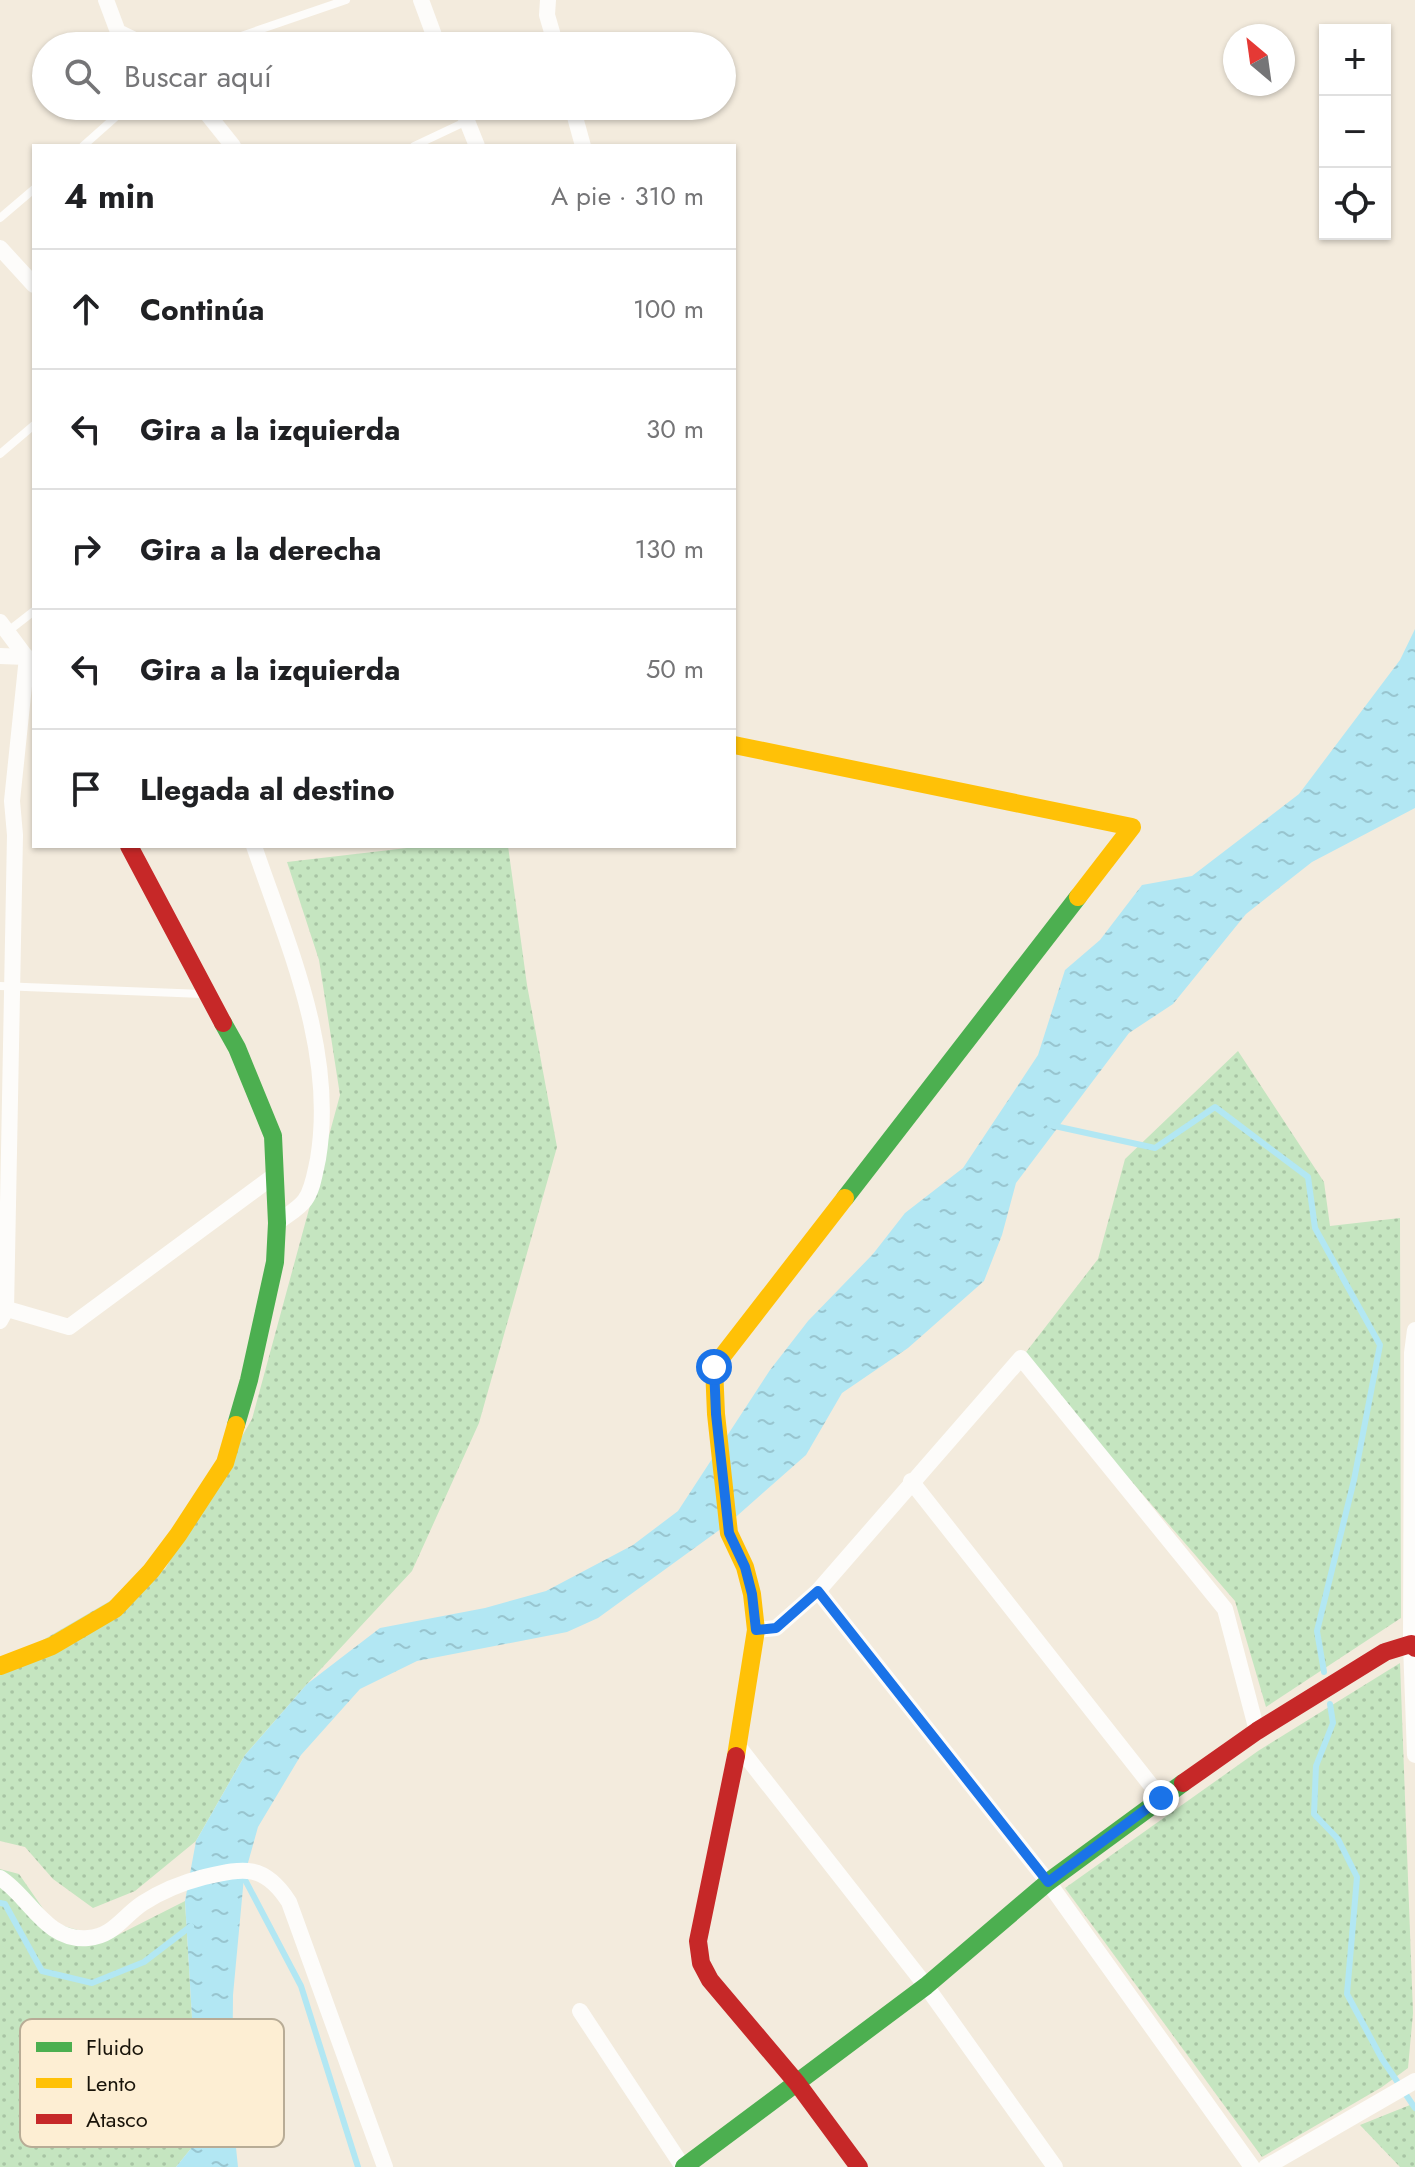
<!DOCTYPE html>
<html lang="es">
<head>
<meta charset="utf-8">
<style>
  :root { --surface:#fff; --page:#f2f2f2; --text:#202124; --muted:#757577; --line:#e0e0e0 }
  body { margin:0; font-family:Jost,sans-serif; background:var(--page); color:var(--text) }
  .controls { position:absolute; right:24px; top:24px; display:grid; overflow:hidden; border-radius:0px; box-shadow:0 2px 6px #0004 }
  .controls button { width:72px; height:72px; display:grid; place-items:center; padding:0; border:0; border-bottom:2px solid var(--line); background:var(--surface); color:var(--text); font:40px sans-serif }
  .compass { position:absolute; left:1223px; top:24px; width:72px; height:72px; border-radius:50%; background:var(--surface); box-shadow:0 2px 6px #0004; rotate:331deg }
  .stop { position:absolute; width:24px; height:24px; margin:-18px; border:6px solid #1a73e8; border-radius:50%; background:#fff }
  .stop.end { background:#1a73e8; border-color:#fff; box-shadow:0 2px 8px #0008 }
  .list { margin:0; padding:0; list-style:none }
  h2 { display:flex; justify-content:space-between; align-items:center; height:104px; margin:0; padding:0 32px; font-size:34px }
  h2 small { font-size:26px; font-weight:400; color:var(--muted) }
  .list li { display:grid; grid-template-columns:52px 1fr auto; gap:24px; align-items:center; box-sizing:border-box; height:120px; padding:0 32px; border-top:2px solid var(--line) }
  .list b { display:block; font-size:30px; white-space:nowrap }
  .list em { font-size:26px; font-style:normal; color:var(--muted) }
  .icon { flex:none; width:44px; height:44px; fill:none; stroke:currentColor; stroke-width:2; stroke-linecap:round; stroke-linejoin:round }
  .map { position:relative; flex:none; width:1415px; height:2167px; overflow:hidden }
  .search { position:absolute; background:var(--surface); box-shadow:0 2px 6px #0004; left:32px; top:32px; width:704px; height:88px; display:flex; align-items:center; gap:20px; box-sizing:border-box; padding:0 28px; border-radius:44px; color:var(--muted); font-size:30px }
  .panel { position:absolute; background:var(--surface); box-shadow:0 2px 6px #0004; left:32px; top:144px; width:704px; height:704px; border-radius:0px }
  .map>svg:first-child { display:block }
  .grass { fill:url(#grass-dots) }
  .water { fill:url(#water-ripples) }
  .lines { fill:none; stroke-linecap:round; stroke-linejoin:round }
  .stream { stroke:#b2e7f3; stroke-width:6 }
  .lane { stroke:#fdfcfa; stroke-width:8 }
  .street { stroke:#fdfcfa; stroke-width:16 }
  .fast { stroke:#4caf50; stroke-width:18 }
  .slow { stroke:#ffc107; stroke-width:18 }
  .jam { stroke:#c62828; stroke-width:18 }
  .route { stroke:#1a73e8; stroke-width:10 }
  .key { fill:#fdeed3; stroke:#b8ac96; stroke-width:2 }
  .key-label { font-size:22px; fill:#181309 }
</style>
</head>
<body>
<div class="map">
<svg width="1415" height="2167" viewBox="0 0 1415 2167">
  <defs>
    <pattern id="grass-dots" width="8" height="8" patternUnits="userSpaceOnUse" patternTransform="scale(2)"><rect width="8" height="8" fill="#c5e5c0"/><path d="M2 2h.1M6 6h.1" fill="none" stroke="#a8c4a4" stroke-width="1.8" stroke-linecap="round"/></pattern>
    <pattern id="water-ripples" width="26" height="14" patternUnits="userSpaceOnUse" patternTransform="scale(2)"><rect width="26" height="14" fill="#b2e7f3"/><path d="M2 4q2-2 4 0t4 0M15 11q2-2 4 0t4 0" fill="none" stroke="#98c5cf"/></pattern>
  </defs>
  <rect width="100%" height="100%" fill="#f3ebdd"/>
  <g class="grass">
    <polygon points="424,846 508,846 527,985 557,1147 479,1423 412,1571 307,1684 245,1755 196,1841 135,1891 93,1908 53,1879 25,1847 0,1841 0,1665 165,1569 252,1419 340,1095 319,960 287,862"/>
    <polygon points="1238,1051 1324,1182 1330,1226 1400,1218 1401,1618 1266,1707 1235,1601 1023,1356 1098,1259 1125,1159"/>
    <polygon points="1400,1663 1413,2013 1408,2068 1382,2087 1262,2157 1065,1888 1258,1751"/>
    <polygon points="0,1869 19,1874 53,1923 110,1939 185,1901 197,2101 193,2146 176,2167 0,2167"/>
    <polygon points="1415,2103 1415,2167 1400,2167 1360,2125"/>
  </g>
  <polygon class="water" points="1415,629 1415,808 1312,862 1246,914 1173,1004 1129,1033 1016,1183 1002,1235 984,1281 908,1348 842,1393 806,1455 729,1523 598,1618 567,1632 417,1661 360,1689 301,1755 258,1827 244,1877 233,1995 232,2109 238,2167 176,2167 193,2146 197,2101 185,1901 196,1841 245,1755 307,1684 380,1628 485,1608 546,1591 633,1545 678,1511 770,1370 808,1321 873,1254 905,1213 963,1168 1038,1055 1065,970 1100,940 1142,885 1192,876 1299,794 1400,660"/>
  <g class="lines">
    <g class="stream">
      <polyline points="1050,1125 1155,1148 1215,1107 1308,1177 1315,1228 1380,1345 1354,1480 1317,1631 1324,1672"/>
      <polyline points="1330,1704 1333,1723 1316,1766 1314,1814 1338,1839 1357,1877 1347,1994 1382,2059 1415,2108"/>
      <polyline points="242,1874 301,1986 358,2167"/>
      <polyline points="0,1903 5,1904 42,1971 92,1983 144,1962 191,1926"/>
    </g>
    <g class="lane">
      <polyline points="212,46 346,0"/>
      <polyline points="83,146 128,106"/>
      <polyline points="414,146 467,121"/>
      <polyline points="0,218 34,189"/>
      <polyline points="0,454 34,425"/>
      <polyline points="7,632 34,611"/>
      <polyline points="0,986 203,994"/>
    </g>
    <g class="street">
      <polyline points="106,0 118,32 147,46"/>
      <polyline points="421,0 438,46"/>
      <polyline points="548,0 547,15 556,46"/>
      <polyline points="201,106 233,146"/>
      <polyline points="461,106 477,146"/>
      <polyline points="572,106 583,146"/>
      <polyline points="0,248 34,285"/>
      <polyline points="0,622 29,661"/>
      <polyline points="0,656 27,657 12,801 15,835 6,1310 0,1321"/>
      <path d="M254,846C288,946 336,1051 318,1159C315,1172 313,1189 305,1200C299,1209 285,1216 277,1223"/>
      <polyline points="0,1307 69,1327 275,1175"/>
      <polyline points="1415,1330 1412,1353 1411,1644 1415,1755"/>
      <polyline points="911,1481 1161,1798"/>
      <polyline points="818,1591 1048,1882 1252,2167"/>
      <polyline points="756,1630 776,1628 818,1591 1021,1358 1225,1609 1257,1731"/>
      <polyline points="738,1746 926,1986 1055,2167"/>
      <path d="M0,1878C30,1897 46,1942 88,1938C114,1936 123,1916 143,1903C163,1890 181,1883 204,1877C244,1868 264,1863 289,1902L385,2167"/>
      <polyline points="580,2011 683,2167"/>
      <polyline points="1266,2167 1415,2081"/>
    </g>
    <g class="fast">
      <polyline points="223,1023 237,1048 273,1136 277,1223 275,1262 249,1380 236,1425"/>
      <polyline points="845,1198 1078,897"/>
      <polyline points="684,2167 926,1986 1048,1882 1183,1783"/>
    </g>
    <g class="slow">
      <polyline points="734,745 1132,827 1078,897"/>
      <polyline points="0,1666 52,1646 115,1609 151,1571 178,1535 225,1463 236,1425"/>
      <polyline points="736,1756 756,1630 752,1594 745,1567 729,1533 716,1414 714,1367 845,1198"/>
    </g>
    <g class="jam">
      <polyline points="129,846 223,1023"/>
      <polyline points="736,1756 698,1941 701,1963 710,1980 797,2083 859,2167"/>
      <polyline points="1183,1783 1257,1731 1385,1652 1411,1644 1415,1648"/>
    </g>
  </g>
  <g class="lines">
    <polyline class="route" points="714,1367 716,1414 729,1533 745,1567 752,1594 756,1630 776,1628 818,1591 1048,1882 1161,1798"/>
  </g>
  <rect x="20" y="2019" width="264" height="128" rx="12" class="key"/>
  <rect x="36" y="2042" width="36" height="10" fill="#4caf50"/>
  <rect x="36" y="2078" width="36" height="10" fill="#ffc107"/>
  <rect x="36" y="2114" width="36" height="10" fill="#c62828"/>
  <g class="key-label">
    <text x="86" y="2055">Fluido</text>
    <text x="86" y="2091">Lento</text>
    <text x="86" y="2127">Atasco</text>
  </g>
</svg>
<div class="controls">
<button>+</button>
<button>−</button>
<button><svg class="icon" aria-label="locate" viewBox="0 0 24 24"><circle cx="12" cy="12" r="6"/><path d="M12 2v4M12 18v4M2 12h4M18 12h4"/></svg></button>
</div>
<svg class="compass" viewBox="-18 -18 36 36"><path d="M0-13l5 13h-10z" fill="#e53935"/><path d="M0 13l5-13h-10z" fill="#757577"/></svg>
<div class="stop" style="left:714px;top:1367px"></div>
<div class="stop end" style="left:1161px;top:1798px"></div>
<div class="search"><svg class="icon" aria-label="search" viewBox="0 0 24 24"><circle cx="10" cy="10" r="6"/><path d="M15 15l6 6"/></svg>Buscar aquí</div>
<section class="panel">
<h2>4 min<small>A pie · 310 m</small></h2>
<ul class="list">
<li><svg class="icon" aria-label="ahead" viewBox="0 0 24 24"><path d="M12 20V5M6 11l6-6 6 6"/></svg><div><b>Continúa</b></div><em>100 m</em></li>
<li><svg class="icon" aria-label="left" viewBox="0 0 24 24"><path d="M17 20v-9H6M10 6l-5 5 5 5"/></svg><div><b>Gira a la izquierda</b></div><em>30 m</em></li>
<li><svg class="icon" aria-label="right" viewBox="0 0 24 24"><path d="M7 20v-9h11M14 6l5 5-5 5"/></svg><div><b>Gira a la derecha</b></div><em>130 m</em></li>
<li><svg class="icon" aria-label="left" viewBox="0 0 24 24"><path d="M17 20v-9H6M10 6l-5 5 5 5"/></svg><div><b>Gira a la izquierda</b></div><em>50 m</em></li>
<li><svg class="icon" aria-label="arrive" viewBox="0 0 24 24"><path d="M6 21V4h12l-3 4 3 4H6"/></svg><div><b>Llegada al destino</b></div></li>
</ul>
</section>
</div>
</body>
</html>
